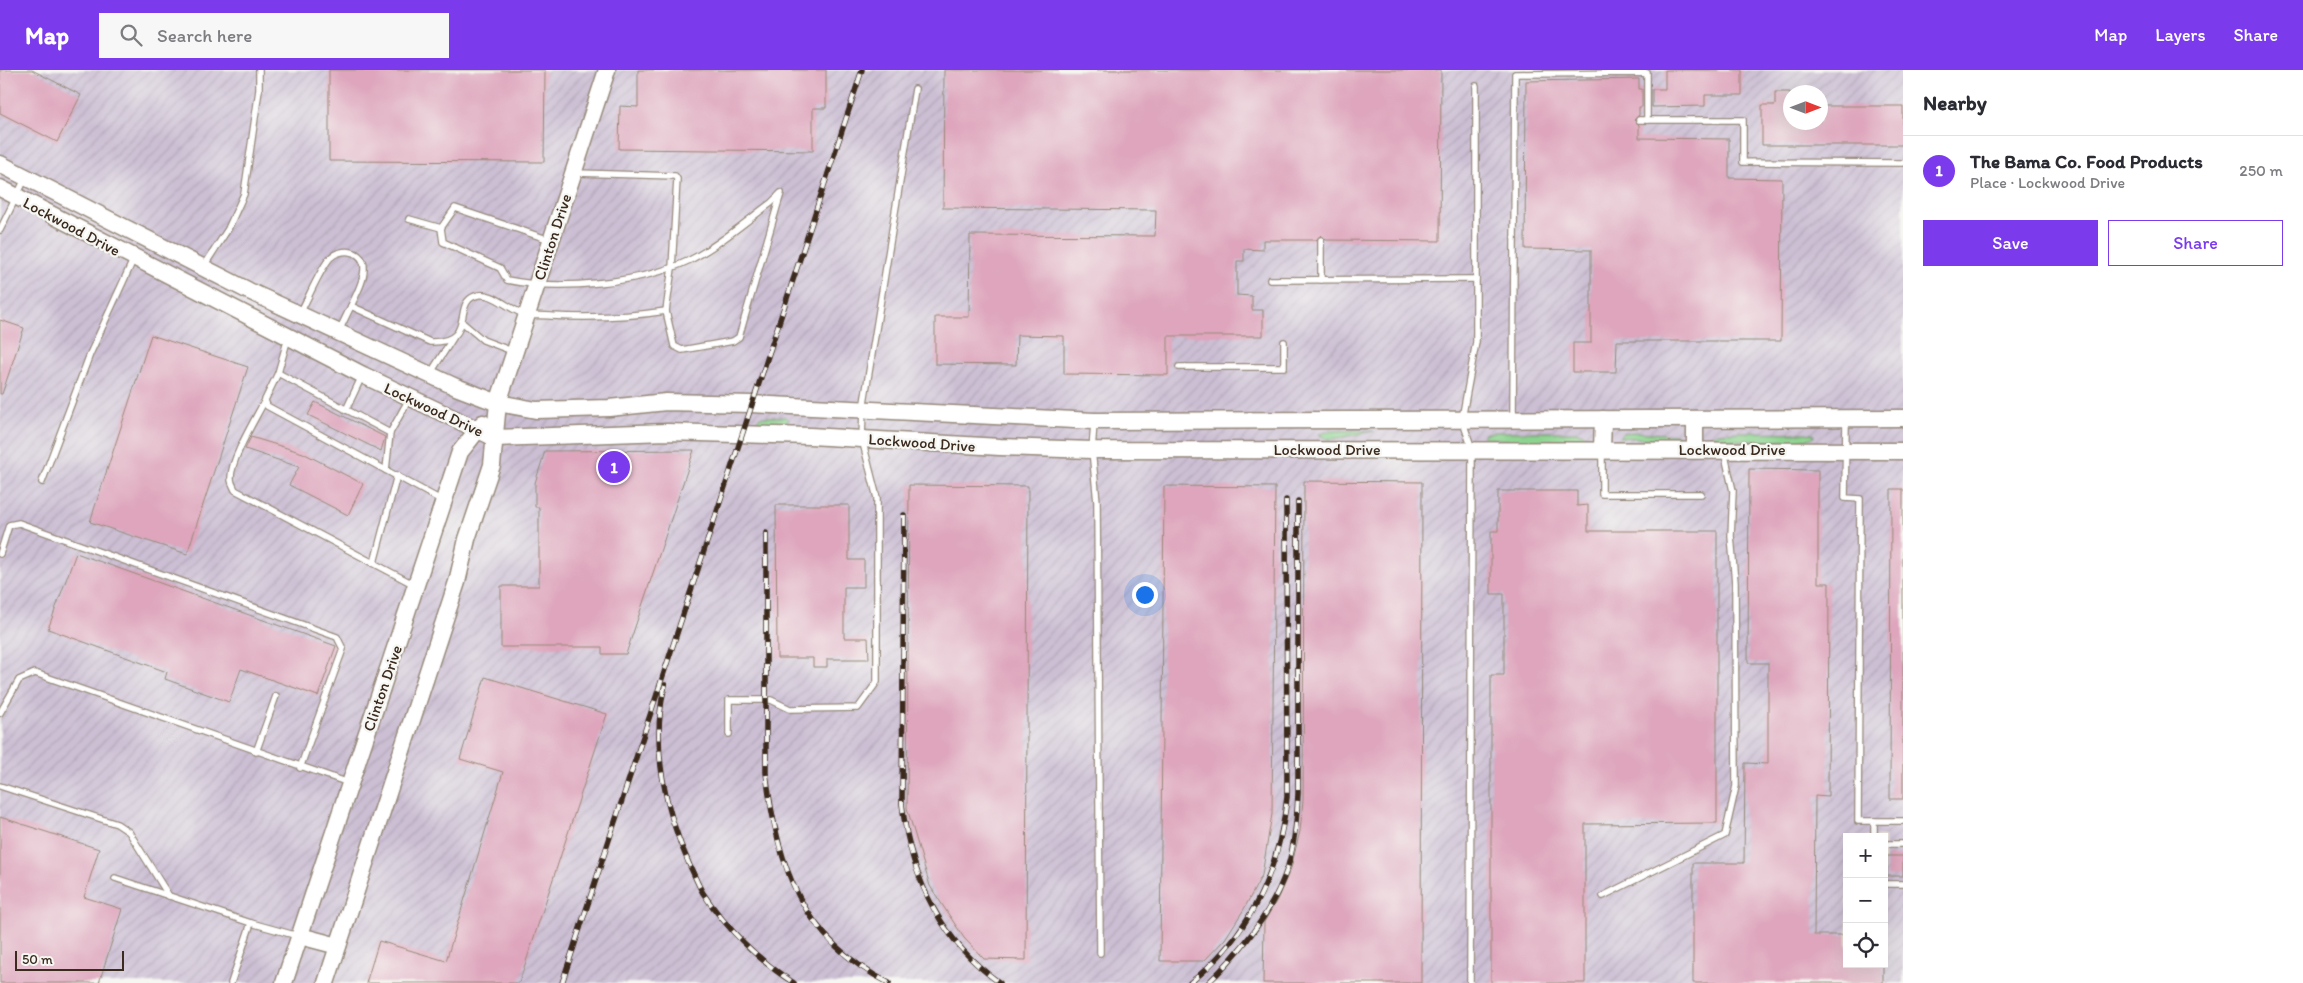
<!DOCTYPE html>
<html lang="en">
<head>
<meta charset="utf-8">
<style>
  :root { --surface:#fff; --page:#f7f7f7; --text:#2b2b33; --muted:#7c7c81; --line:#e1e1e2; --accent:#7c3aed }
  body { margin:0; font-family:Itim,sans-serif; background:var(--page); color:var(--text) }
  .controls { position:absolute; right:15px; bottom:15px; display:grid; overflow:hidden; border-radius:0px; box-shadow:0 5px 20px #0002 }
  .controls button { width:45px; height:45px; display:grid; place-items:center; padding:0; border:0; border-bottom:1px solid var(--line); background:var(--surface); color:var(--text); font:25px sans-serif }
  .compass { position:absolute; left:1783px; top:15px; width:45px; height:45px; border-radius:50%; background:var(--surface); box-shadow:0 5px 20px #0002; rotate:90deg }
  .scale { position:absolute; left:15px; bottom:12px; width:109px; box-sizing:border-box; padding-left:5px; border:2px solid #3b2a1e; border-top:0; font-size:14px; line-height:18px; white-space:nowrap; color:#3b2a1e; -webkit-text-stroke:4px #f6f6f2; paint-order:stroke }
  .you { position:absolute; left:1144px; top:524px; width:18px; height:18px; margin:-12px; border:4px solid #fff; border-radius:50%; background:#1a73e8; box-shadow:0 0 0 8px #1a73e833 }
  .badge { display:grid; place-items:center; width:32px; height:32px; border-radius:50%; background:var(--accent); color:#fff; font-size:16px; font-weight:700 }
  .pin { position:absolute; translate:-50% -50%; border:2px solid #fff; box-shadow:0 1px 5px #0006 }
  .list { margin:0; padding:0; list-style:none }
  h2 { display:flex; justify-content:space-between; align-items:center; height:65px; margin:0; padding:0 20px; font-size:21px }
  h2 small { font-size:16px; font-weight:400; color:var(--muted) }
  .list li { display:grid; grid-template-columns:32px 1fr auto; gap:15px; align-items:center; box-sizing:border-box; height:70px; padding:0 20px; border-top:1px solid var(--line) }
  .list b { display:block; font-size:19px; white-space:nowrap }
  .list p { margin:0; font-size:16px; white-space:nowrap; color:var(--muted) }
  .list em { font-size:16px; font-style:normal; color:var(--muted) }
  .actions { display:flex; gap:10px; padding:15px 20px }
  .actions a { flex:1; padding:11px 0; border:1px solid var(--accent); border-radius:0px; text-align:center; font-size:18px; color:var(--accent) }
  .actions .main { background:var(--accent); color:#fff }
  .icon { flex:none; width:28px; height:28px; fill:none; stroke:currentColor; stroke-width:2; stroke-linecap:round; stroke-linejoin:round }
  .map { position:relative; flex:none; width:1903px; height:913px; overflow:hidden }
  header { display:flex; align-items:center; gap:30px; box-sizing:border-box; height:70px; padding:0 25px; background:var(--accent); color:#fff }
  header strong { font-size:24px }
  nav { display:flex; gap:28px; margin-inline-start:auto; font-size:18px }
  .search { width:350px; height:45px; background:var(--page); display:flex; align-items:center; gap:12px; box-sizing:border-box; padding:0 18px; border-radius:0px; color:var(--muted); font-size:19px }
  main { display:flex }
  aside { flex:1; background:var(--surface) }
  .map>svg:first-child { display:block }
  .industrial { fill:url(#industrial-furrows); fill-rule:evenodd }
  .green { fill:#8cd38f; stroke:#647e56 }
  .building { fill:#dea5bc }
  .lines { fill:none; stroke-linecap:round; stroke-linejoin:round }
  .lane-casing { stroke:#978a7b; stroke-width:8 }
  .secondary-casing { stroke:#978a7b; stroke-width:19 }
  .lane { stroke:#fff; stroke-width:5.5 }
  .secondary { stroke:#fff; stroke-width:16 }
  .rail-casing { stroke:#3b2a1e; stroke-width:5.5 }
  .rail { stroke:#f6f6f2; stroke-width:4; stroke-dasharray:11; stroke-linecap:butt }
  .labels { text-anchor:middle; stroke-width:4.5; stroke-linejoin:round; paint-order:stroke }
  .street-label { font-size:16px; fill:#3b2a1e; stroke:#f6f6f2 }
</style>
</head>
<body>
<header>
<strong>Map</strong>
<div class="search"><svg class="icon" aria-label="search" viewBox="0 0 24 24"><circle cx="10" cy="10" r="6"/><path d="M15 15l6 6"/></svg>Search here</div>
<nav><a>Map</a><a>Layers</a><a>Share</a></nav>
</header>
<main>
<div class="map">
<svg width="1903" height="913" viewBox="0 0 1903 913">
  <defs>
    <pattern id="industrial-furrows" width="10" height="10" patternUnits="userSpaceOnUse" patternTransform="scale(1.25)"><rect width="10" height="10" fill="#ccbfd4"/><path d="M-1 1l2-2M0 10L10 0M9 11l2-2" fill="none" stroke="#b0a4b6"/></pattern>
  </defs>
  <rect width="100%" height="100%" fill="#f6f6f2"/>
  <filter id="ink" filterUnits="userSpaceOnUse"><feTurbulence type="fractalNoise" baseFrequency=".02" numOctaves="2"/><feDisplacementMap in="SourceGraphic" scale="10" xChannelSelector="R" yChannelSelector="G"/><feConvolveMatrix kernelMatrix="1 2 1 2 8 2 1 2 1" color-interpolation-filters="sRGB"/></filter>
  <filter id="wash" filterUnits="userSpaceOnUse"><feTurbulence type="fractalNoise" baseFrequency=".0096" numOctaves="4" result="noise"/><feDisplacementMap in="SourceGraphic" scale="20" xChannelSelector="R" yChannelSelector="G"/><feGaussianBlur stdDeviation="1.12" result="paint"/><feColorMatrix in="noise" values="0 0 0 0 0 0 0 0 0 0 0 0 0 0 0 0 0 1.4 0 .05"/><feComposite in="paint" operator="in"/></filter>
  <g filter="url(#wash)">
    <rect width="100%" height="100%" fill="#f3ead8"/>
    <path class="industrial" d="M0,0H1903V913H0ZM1790,22H1820V52H1790ZM1847,767H1884V894H1847Z"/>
    <g class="green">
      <polygon points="760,347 786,347 789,350 788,352 759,355 757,351"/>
      <polygon points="1331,361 1374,361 1333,369 1327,369 1319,364"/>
      <path d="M1493,362H1577L1589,366C1577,372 1492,372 1482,366L1484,364Z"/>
      <polygon points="1636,362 1677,365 1679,367 1668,370 1619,367 1623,363"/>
      <path d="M1740,362L1805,363L1813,364L1814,367C1802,373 1723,372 1710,366L1718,363Z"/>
    </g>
    <g id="blocks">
      <g class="building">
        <polygon points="0,0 32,0 81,25 57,72 0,43"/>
        <polygon points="329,0 545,0 544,92 329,91"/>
        <polygon points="638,0 826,0 826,38 813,38 813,81 619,79 620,36 638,37"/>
        <polygon points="944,0 1441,0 1440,171 1326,170 1321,165 1316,170 1263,170 1263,180 1244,179 1244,191 1237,191 1237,225 1252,226 1252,240 1263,240 1263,266 1168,266 1168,305 1064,304 1064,266 1017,265 1016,295 935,294 935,247 969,247 970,165 1155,166 1156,140 943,138"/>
        <polygon points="1665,0 1742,0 1742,25 1705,25 1705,36 1652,37 1652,19 1665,19"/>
        <polygon points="1639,9 1639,19 1642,19 1642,37 1639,37 1639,45 1634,50 1639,55 1639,68 1729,69 1729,108 1782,109 1781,271 1617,271 1616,302 1573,302 1573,273 1591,273 1591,180 1525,179 1526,11"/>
        <polygon points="1775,22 1790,22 1790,52 1820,52 1820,36 1903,36 1903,75 1762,75 1762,35 1775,35"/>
        <polygon points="0,250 24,258 2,324 0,324"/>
        <polygon points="151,265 248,297 187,484 90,452"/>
        <polygon points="315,332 385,367 381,381 308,345"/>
        <polygon points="251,367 303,383 363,414 348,445 289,415 299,397 245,379"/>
        <polygon points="694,380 626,584 602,584 602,577 501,577 501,516 539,516 539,437 535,437 535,413 545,381"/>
        <polygon points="1749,399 1818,400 1818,513 1829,513 1828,727 1815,726 1814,865 1847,865 1847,894 1883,894 1883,913 1693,913 1693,793 1744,793 1745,693 1768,694 1768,593 1748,593"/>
        <polygon points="1304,411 1422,412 1421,913 1263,913 1264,852 1277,830 1291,798 1300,761 1303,730"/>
        <polygon points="909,415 1028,416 1026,890 984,889 964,868 930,816 907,738"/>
        <polygon points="1164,416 1275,417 1272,744 1262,805 1244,839 1225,869 1204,891 1160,891"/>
        <polygon points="1891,419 1903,419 1903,729 1890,729"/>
        <polygon points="1498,421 1577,421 1577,436 1588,435 1588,461 1717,461 1717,753 1585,754 1585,913 1491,913 1491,605 1504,605 1504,524 1491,524 1491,461 1498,461"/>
        <polygon points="776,435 849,435 849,490 864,490 864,517 844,517 844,568 868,568 869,589 827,589 827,597 813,597 813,588 777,588"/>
        <polygon points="76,483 336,576 318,626 241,599 229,632 165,609 167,602 48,559"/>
        <polygon points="485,607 607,644 519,913 366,913 379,871 446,891 503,702 460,689"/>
        <polygon points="0,747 99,779 84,827 122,839 99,913 0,913"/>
        <rect x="1887" y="786" width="16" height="20"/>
      </g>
    </g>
  </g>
  <g filter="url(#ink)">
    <use href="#blocks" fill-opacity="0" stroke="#978a7b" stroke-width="1"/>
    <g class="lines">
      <g class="lane-casing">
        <g id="lane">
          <polyline points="1639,50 1743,50 1743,92 1903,93"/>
          <polyline points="576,103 675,106 677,109 672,198 666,241"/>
          <polyline points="409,149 441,158"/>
          <polyline points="0,160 25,109"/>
          <path d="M550,170L455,138L441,158L443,172L500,198L507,210C559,221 642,213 690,190C719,175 745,152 771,133L780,124"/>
          <polyline points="1321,170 1321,210"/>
          <polyline points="204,196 228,159 244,124 259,20 259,0"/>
          <polyline points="1270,210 1476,209"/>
          <path d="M300,243C309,227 319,201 330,188C341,177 365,180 364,199C364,211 356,225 351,236"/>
          <polyline points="463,253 483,270 512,281"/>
          <path d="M339,261L351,236L430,272C477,273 452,234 475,226C493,219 511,243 528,245C535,246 543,245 551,246C590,248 627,247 666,241L674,276L682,280L733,271L739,267L781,123"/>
          <polyline points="288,268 278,303 265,330 267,336 441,430"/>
          <polyline points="1179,297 1284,297 1284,272"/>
          <polyline points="278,303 390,363"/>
          <polyline points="430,304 453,268"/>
          <path d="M265,330C256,348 230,390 231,409C231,413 234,417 235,420L413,514"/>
          <polyline points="346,340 362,306"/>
          <polyline points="1513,348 1515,4 1647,3 1647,50"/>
          <polyline points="1846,351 1845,428 1860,429 1858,751 1903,751"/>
          <polyline points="1094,353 1092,380 1097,432 1100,883"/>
          <polyline points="1602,381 1602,424 1701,424"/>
          <polyline points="386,400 390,363 409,329"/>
          <polyline points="42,412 90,284 134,188"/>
          <polyline points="0,484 9,455 19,453 337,567 343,579 300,698"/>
          <polyline points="374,493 397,405"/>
          <polyline points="0,643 19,610 35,603 349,713"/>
          <polyline points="729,664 729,630 771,630 790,639 858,638 877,612 877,428 862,369 863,339 915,19"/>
          <polyline points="256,682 276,626"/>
          <polyline points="0,716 117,754 129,762 169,826"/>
          <polyline points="1874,751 1874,767"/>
          <polyline points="1884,774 1903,774"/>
          <polyline points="115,808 251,853"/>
          <polyline points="1884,814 1903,814"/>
          <polyline points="1603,826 1725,765 1736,716 1735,513 1731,466 1733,421 1724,381"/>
          <polyline points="231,913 251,853 298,866"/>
          <polyline points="1470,913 1472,379 1462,349 1476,272 1476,16"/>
        </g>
      </g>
      <g class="secondary-casing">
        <g id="secondary">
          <polyline points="0,94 249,221 456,317 498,333 536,340 609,338 666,332 751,334 1094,351 1903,348"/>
          <polyline points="0,118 363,305 495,368 667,362 810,366 1000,377 1092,380 1903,381"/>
          <polyline points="1602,379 1603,349"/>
          <polyline points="1695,379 1695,349"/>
          <polyline points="300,866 338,876"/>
          <polyline points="284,913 460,382 483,353"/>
          <polyline points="326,913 457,512 467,469 492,395 498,333 607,0"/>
        </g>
      </g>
      <use href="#lane" class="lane"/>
      <use href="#secondary" class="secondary"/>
      <g class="rail-casing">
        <g id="rail">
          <path d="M904,445L902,734C911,807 939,870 1000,913"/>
          <path d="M766,463V703C777,795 801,869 889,913"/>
          <path d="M665,615C650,675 665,741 690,796C694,804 698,815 703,823C726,858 759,891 794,913"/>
          <polyline points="562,913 862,0"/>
          <path d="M1190,913C1250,865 1279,802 1287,727L1286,430"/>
          <path d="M1208,913C1241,881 1274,840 1288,796C1295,772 1297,748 1298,723V431"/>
        </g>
      </g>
      <use href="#rail" class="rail"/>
    </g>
  </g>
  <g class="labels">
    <g class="street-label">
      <text transform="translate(72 156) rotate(28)" y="6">Lockwood Drive</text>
      <text transform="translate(552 167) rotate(-72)" y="6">Clinton Drive</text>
      <text transform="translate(434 339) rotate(25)" y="6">Lockwood Drive</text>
      <text transform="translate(922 372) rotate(4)" y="6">Lockwood Drive</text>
      <text x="1327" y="385">Lockwood Drive</text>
      <text x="1732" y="385">Lockwood Drive</text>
      <text transform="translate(382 618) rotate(-71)" y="6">Clinton Drive</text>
    </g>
  </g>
</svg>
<div class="controls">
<button>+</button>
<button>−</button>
<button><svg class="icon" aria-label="locate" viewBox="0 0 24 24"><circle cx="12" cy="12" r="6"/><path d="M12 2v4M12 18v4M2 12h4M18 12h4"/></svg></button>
</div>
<svg class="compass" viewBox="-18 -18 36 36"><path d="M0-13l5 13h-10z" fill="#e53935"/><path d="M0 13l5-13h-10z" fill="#7c7c81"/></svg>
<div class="scale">50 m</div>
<div class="you"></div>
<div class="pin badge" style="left:614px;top:397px">1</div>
</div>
<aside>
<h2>Nearby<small></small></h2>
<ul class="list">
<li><span class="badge">1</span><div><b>The Bama Co. Food Products</b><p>Place · Lockwood Drive</p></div><em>250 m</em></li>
</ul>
<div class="actions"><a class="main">Save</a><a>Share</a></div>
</aside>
</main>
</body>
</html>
